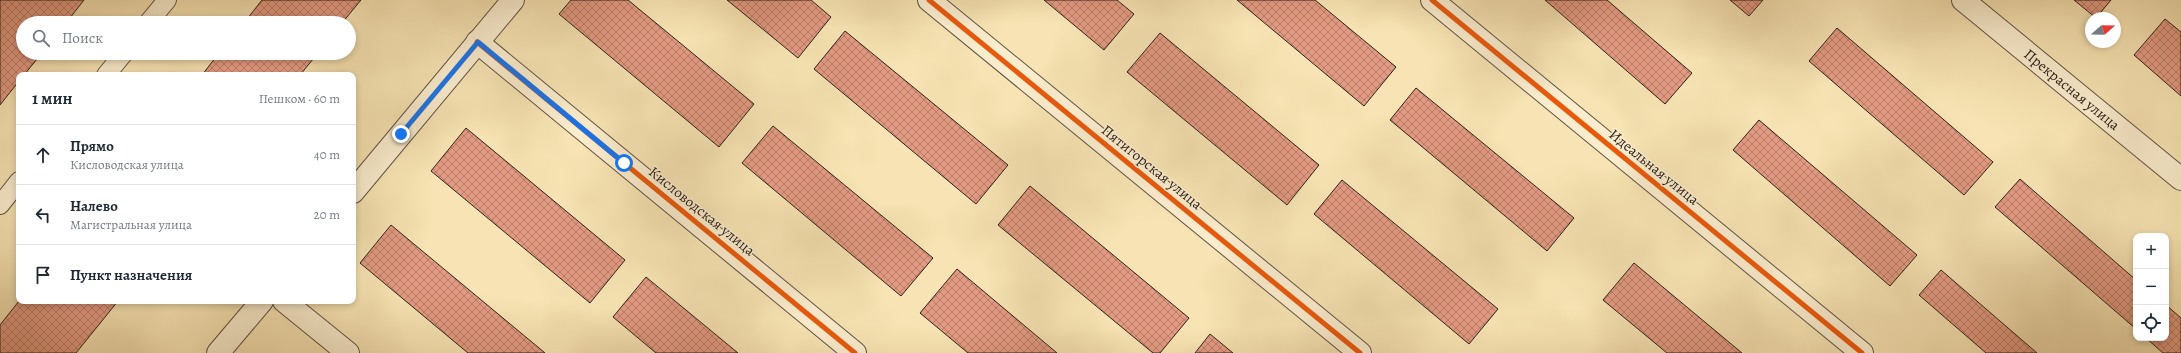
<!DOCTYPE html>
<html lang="ru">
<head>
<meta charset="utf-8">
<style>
  :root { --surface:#fff; --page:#f6f6f7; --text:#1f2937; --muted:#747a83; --line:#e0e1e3 }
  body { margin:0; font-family:Alegreya,serif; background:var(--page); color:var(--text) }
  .controls { position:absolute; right:12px; bottom:12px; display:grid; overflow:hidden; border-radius:8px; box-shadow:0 2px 6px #0003 }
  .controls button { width:36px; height:36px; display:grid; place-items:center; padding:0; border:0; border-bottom:1px solid var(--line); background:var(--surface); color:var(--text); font:20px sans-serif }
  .compass { position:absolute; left:2085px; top:12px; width:36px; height:36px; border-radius:50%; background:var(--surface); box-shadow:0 2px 6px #0003; rotate:70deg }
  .stop { position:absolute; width:12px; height:12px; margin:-9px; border:3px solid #1a73e8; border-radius:50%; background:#fff }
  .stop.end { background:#1a73e8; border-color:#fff; box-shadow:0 1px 4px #0008 }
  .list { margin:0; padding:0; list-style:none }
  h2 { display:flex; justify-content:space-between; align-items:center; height:52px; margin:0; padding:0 16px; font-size:17px }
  h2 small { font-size:13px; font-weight:400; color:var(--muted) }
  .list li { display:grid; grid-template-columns:26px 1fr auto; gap:12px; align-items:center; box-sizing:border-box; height:60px; padding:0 16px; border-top:1px solid var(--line) }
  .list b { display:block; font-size:15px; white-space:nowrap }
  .list p { margin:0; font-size:13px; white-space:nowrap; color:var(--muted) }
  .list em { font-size:13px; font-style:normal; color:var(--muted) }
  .icon { flex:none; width:22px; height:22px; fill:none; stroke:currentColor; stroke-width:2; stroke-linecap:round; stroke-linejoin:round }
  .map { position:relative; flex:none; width:2181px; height:353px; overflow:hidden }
  .search { position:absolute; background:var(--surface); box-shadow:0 2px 6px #0003; left:16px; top:16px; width:340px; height:44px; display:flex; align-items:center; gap:10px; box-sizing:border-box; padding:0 14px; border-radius:22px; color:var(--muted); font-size:15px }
  .panel { position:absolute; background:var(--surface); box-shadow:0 2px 6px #0003; left:16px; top:72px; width:340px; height:232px; border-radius:8px }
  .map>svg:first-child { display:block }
  .building { fill:url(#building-cross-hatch); stroke:#2d211b }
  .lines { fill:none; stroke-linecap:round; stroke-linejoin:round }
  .lane-casing { stroke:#605241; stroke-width:20 }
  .street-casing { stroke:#605241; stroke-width:24 }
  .lane { stroke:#faedce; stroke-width:18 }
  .street { stroke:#faedce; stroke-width:22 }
  .cycleway-casing { stroke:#faedce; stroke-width:8 }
  .cycleway { stroke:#e8590c; stroke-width:5 }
  .route { stroke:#1a73e8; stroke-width:5 }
  .labels { text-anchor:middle; stroke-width:3; stroke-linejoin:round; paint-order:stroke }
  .street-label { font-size:15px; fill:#2d211b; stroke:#faedce }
</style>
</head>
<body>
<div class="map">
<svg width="2181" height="353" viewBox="0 0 2181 353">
  <defs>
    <pattern id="building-cross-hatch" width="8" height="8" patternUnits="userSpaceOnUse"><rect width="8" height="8" fill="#e39a82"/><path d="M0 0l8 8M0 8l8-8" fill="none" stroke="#b87d6a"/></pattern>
  </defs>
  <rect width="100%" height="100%" fill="#f7e3b3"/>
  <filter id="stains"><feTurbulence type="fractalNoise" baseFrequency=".005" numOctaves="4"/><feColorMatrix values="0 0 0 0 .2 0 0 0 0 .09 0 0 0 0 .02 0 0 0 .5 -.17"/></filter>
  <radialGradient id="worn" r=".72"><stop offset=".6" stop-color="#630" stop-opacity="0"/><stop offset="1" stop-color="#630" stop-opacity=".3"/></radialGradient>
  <g class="building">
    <polygon points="0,0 84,0 66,23 23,23 23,53 42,53 24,75 19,75 19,81 0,105"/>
    <polygon points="262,0 361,0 342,23 244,23"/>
    <polygon points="571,0 628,0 754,104 719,147 559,14"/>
    <polygon points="727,0 811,0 831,17 798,58"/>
    <polygon points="1044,0 1117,0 1134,14 1104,50"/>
    <polygon points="1237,0 1315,0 1396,67 1364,106"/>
    <polygon points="1545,0 1607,0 1692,73 1665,104"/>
    <polygon points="1730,0 1763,0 1749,16"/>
    <polygon points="2074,0 2111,0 2096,18"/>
    <polygon points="2165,19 2181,32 2181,96 2134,55"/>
    <polygon points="1837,28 1993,162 1964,195 1809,61"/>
    <polygon points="845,31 1008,165 976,204 814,69"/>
    <polygon points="1160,33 1319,165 1287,205 1127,72"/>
    <polygon points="219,53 318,53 300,75 202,75"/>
    <polygon points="1416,88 1574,218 1547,251 1390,120"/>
    <polygon points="1759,120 1917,255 1890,286 1733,150"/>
    <polygon points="773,126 933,258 901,296 742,163"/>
    <polygon points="466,128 625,260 590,303 431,171"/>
    <polygon points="2020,179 2136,280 2136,329 1995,207"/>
    <polygon points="1342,180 1498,309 1469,344 1314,214"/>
    <polygon points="1030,186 1189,318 1160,353 1153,353 998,225"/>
    <polygon points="391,225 545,353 468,353 360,263"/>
    <polygon points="1634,263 1742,353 1667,353 1603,300"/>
    <polygon points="957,269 1057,353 968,353 920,313"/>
    <polygon points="1941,270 2037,353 1986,353 1919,295"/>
    <polygon points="646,277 738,353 656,353 613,317"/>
    <polygon points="19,301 118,301 76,353 0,353 0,325"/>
    <polygon points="2166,305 2181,318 2181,353 2163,353 2146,338 2166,338"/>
    <polygon points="1210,334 1233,353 1195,353"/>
  </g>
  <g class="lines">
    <g class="lane-casing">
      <g id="lane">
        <polyline points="148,23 167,0"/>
        <polyline points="106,75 124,53"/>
        <polyline points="0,205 19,181"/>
      </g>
    </g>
    <g class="street-casing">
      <g id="street">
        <polyline points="929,0 1360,353"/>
        <polyline points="1432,0 1862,353"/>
        <path id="s1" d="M1963,0L2181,179"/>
        <polyline points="477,42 855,353"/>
        <polyline points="353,192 513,0"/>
        <polyline points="284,301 348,353"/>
        <polyline points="218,353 262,301"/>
      </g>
    </g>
    <use href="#lane" class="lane"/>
    <use href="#street" class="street"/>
    <g class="cycleway-casing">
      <g id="cycleway">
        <polyline points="929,0 1360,353"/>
        <polyline points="1432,0 1862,353"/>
        <polyline points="477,42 855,353"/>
      </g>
    </g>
    <use href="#cycleway" class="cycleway"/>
  </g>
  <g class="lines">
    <polyline class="route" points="401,134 478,42 624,163"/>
  </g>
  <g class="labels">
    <g class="street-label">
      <text dy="5" stroke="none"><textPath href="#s1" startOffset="141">Прекрасная улица</textPath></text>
      <text transform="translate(1152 167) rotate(39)" y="5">Пятигорская улица</text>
      <text transform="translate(1654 167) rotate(39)" y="5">Идеальная улица</text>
      <text transform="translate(702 211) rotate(39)" y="5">Кисловодская улица</text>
    </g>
  </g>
  <rect width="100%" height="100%" filter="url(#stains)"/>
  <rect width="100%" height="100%" fill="url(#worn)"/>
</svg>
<div class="controls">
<button>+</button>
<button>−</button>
<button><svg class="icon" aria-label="locate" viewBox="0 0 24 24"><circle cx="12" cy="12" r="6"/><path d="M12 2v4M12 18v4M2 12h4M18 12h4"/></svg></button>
</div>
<svg class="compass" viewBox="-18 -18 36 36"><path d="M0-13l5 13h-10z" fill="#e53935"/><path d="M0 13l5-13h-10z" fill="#747a83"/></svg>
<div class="stop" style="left:624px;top:163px"></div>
<div class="stop end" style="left:401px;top:134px"></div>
<div class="search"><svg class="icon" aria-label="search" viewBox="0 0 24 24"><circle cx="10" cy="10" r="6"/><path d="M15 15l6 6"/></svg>Поиск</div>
<section class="panel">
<h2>1 мин<small>Пешком · 60 m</small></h2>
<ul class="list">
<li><svg class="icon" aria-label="ahead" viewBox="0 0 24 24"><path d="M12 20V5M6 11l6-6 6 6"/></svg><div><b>Прямо</b><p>Кисловодская улица</p></div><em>40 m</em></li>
<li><svg class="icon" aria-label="left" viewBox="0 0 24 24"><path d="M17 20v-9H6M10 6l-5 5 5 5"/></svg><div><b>Налево</b><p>Магистральная улица</p></div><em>20 m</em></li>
<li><svg class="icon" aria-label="arrive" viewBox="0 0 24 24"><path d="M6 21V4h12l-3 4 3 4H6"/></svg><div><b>Пункт назначения</b></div></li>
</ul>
</section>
</div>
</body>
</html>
